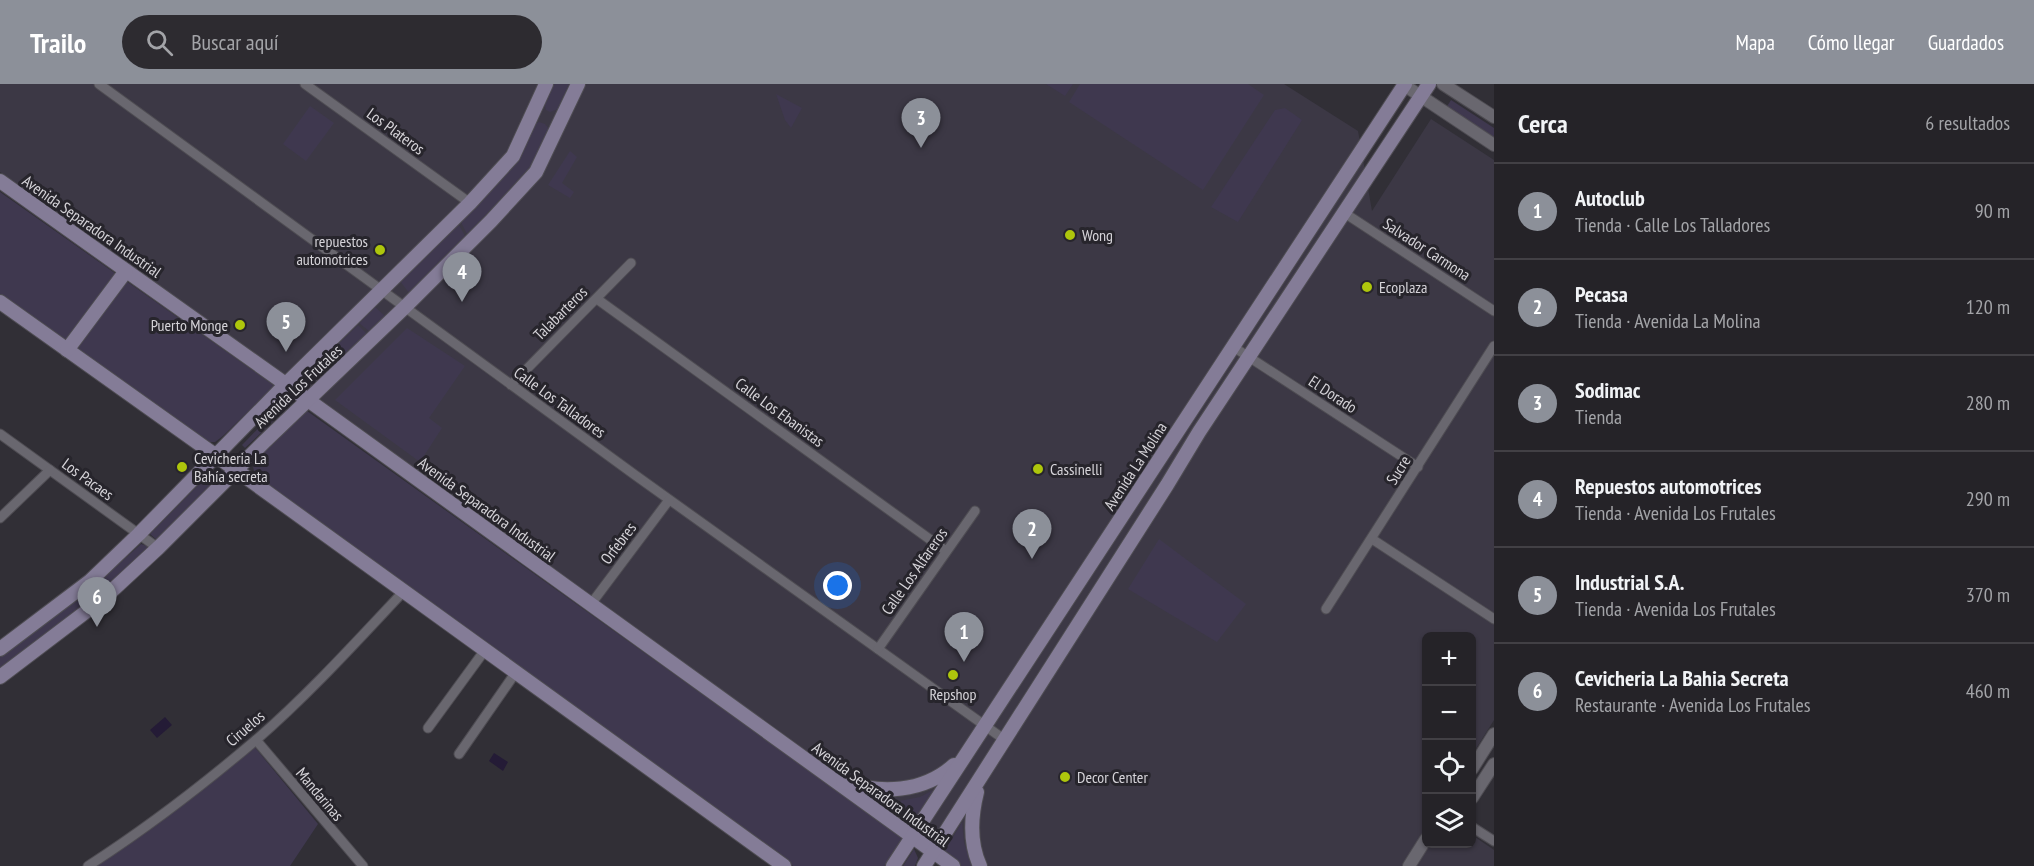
<!DOCTYPE html>
<html lang="es">
<head>
<meta charset="utf-8">
<style>
  :root { --surface:#252328; --page:#2d2b30; --text:#f1f3f6; --muted:#a3a4a8; --line:#424045; --accent:#8c9099 }
  body { margin:0; font-family:"PT Sans Narrow",sans-serif; background:var(--page); color:var(--text) }
  .controls { position:absolute; right:18px; bottom:18px; display:grid; overflow:hidden; border-radius:9px; box-shadow:0 2px 4px #0004 }
  .controls button { width:54px; height:54px; display:grid; place-items:center; padding:0; border:0; border-bottom:2px solid var(--line); background:var(--surface); color:var(--text); font:30px sans-serif }
  .you { position:absolute; left:838px; top:502px; width:21px; height:21px; margin:-15px; border:4px solid #fff; border-radius:50%; background:#1a73e8; box-shadow:0 0 0 9px #1a73e833 }
  .badge { display:grid; place-items:center; width:39px; height:39px; border-radius:50%; background:var(--accent); color:#fff; font-size:20px; font-weight:700 }
  .pin { position:absolute; translate:-50% -50px; filter:drop-shadow(0 2px 3px #0008) }
  .pin::after { content:''; position:absolute; top:32px; width:21px; height:18px; background:inherit; clip-path:polygon(0 0,100% 0,50% 100%) }
  .list { margin:0; padding:0; list-style:none }
  h2 { display:flex; justify-content:space-between; align-items:center; height:78px; margin:0; padding:0 24px; font-size:26px }
  h2 small { font-size:20px; font-weight:400; color:var(--muted) }
  .list li { display:grid; grid-template-columns:39px 1fr auto; gap:18px; align-items:center; box-sizing:border-box; height:96px; padding:0 24px; border-top:2px solid var(--line) }
  .list b { display:block; font-size:22px; white-space:nowrap }
  .list p { margin:0; font-size:20px; white-space:nowrap; color:var(--muted) }
  .list em { font-size:20px; font-style:normal; color:var(--muted) }
  .icon { flex:none; width:33px; height:33px; fill:none; stroke:currentColor; stroke-width:2; stroke-linecap:round; stroke-linejoin:round }
  .map { position:relative; flex:none; width:1494px; height:782px; overflow:hidden }
  header { display:flex; align-items:center; gap:36px; box-sizing:border-box; height:84px; padding:0 30px; background:var(--accent); color:#fff }
  header strong { font-size:28px }
  nav { display:flex; gap:33px; margin-inline-start:auto; font-size:21px }
  .search { width:420px; height:54px; background:var(--page); display:flex; align-items:center; gap:15px; box-sizing:border-box; padding:0 21px; border-radius:33px; color:var(--muted); font-size:22px }
  main { display:flex }
  aside { flex:1; background:var(--surface) }
  .map>svg:first-child { display:block }
  .built { fill:#3c3845 }
  .green { fill:#3f384f }
  .water { fill:#241b36 }
  .lines { fill:none; stroke-linecap:round; stroke-linejoin:round }
  .minor-casing { stroke:#4e4c52; stroke-width:11 }
  .tertiary-casing { stroke:#4e4c52; stroke-width:14 }
  .secondary-casing { stroke:#4e4c52; stroke-width:16 }
  .minor { stroke:#69676f; stroke-width:9 }
  .tertiary { stroke:#69676f; stroke-width:12 }
  .secondary { stroke:#847c97; stroke-width:14 }
  .poi-dot { fill:#aec60c; stroke:#27252c; stroke-width:2 }
  .labels { text-anchor:middle; stroke-width:6; stroke-linejoin:round; paint-order:stroke }
  .street-label { font-size:16px; fill:#d6d4d9; stroke:#27252c }
  .poi-label { font-size:16px; fill:#d6d4d9; stroke:#27252c; text-anchor:start }
</style>
</head>
<body>
<header>
<strong>Trailo</strong>
<div class="search"><svg class="icon" aria-label="search" viewBox="0 0 24 24"><circle cx="10" cy="10" r="6"/><path d="M15 15l6 6"/></svg>Buscar aquí</div>
<nav><a>Mapa</a><a>Cómo llegar</a><a>Guardados</a></nav>
</header>
<main>
<div class="map">
<svg width="1494" height="782" viewBox="0 0 1494 782">
  <rect width="100%" height="100%" fill="#312f36"/>
  <polygon class="built" points="0,0 1284,0 1358,47 1372,127 1431,35 1494,76 1494,636 1472,671 1472,552 1426,552 1426,760 1472,760 1472,751 1494,766 1494,782 961,782 814,672 0,88"/>
  <g class="green">
    <polygon points="553,0 569,0 558,25 550,28 546,26 544,19"/>
    <polygon points="1046,0 1073,0 1065,12"/>
    <polygon points="1080,0 1248,0 1264,11 1203,106 1069,18"/>
    <polygon points="776,10 802,24 791,44 785,36"/>
    <polygon points="1451,16 1494,44 1494,55 1446,24"/>
    <polygon points="310,22 334,39 306,77 283,60"/>
    <polygon points="1285,24 1302,36 1238,138 1211,123 1275,26"/>
    <polygon points="539,38 545,40 549,45 527,89 467,150 460,136 520,75 535,40"/>
    <polygon points="570,67 577,73 562,99 574,108 570,114 548,101"/>
    <polygon points="0,108 275,302 223,352 215,358 208,358 0,211"/>
    <polygon points="458,139 465,152 409,209 400,197"/>
    <polygon points="375,223 385,232 369,247 359,239"/>
    <polygon points="358,241 367,250 316,302 304,293"/>
    <polygon points="407,244 465,282 429,334 442,344 420,378 335,316"/>
    <polygon points="307,327 903,754 886,782 793,782 255,391 252,379 303,329"/>
    <polygon points="274,328 279,332 245,364 242,361"/>
    <polygon points="204,395 213,402 157,456 150,450"/>
    <polygon points="1159,455 1246,520 1217,558 1128,505"/>
    <polygon points="141,460 147,462 147,465 100,510 0,585 0,571 94,502"/>
    <polygon points="253,661 318,740 290,782 93,782"/>
    <polygon points="939,703 916,734 894,718 920,713"/>
    <polygon points="962,738 964,759 973,782 959,782 943,770"/>
    <polygon points="914,765 918,774 915,782 903,782"/>
  </g>
  <g class="water">
    <polygon points="165,633 172,641 157,654 150,646"/>
    <polygon points="494,669 508,678 503,687 489,677"/>
  </g>
  <g class="lines">
    <g class="minor-casing">
      <g id="minor">
        <polyline points="99,0 635,391 1005,656"/>
        <polyline points="305,0 470,119"/>
        <polyline points="1343,128 1494,227"/>
        <polyline points="597,215 946,467"/>
        <polyline points="1232,262 1418,383"/>
        <polyline points="511,301 631,179"/>
        <polyline points="0,350 158,464"/>
        <polyline points="0,434 50,386"/>
        <polyline points="1372,455 1494,535"/>
        <polyline points="591,520 669,416"/>
        <polyline points="1326,525 1494,262"/>
        <polyline points="878,565 975,427"/>
        <polyline points="428,644 485,566"/>
        <polyline points="256,656 363,782"/>
        <polyline points="459,670 516,588"/>
        <polyline points="1472,743 1494,757"/>
        <path d="M88,782C147,744 203,701 256,656C309,610 356,558 404,507"/>
      </g>
    </g>
    <g class="tertiary-casing">
      <g id="tertiary">
        <polyline points="1443,0 1494,33"/>
        <polyline points="1404,1 1494,61"/>
        <polyline points="1472,685 1494,650"/>
        <polyline points="1472,714 1494,680"/>
        <polyline points="1409,782 1426,755"/>
      </g>
    </g>
    <g class="secondary-casing">
      <g id="secondary">
        <polyline points="0,97 308,316 953,782"/>
        <polyline points="0,218 236,386 784,782"/>
        <polyline points="67,266 126,187"/>
        <polyline points="0,565 90,497 139,450 286,300 470,119 513,72 546,0"/>
        <polyline points="0,593 104,514 158,464 264,358 405,223 491,137 536,88 578,0"/>
        <path d="M843,698C881,710 923,709 954,681"/>
        <path d="M977,708C971,732 969,758 980,782"/>
        <polyline points="893,782 1405,0"/>
        <polyline points="924,782 1167,401 1199,348 1429,0"/>
      </g>
    </g>
    <use href="#minor" class="minor"/>
    <use href="#tertiary" class="tertiary"/>
    <use href="#secondary" class="secondary"/>
  </g>
  <g class="poi-dot">
    <circle cx="1070" cy="151" r="6"/>
    <circle cx="380" cy="166" r="6"/>
    <circle cx="1367" cy="203" r="6"/>
    <circle cx="240" cy="241" r="6"/>
    <circle cx="182" cy="383" r="6"/>
    <circle cx="1038" cy="385" r="6"/>
    <circle cx="953" cy="591" r="6"/>
    <circle cx="1065" cy="693" r="6"/>
  </g>
  <g class="labels">
    <g class="street-label">
      <text transform="translate(396 47) rotate(36)" y="6">Los Plateros</text>
      <text transform="translate(92 142) rotate(35)" y="6">Avenida Separadora Industrial</text>
      <text transform="translate(1427 165) rotate(33)" y="6">Salvador Carmona</text>
      <text transform="translate(560 229) rotate(-45)" y="6">Talabarteros</text>
      <text transform="translate(298 302) rotate(-43)" y="6">Avenida Los Frutales</text>
      <text transform="translate(1333 310) rotate(33)" y="6">El Dorado</text>
      <text transform="translate(560 318) rotate(36)" y="6">Calle Los Talladores</text>
      <text transform="translate(780 328) rotate(36)" y="6">Calle Los Ebanistas</text>
      <text transform="translate(1135 382) rotate(-57)" y="6">Avenida La Molina</text>
      <text transform="translate(1398 386) rotate(-58)" y="6">Sucre</text>
      <text transform="translate(88 395) rotate(36)" y="6">Los Pacaes</text>
      <text transform="translate(487 425) rotate(36)" y="6">Avenida Separadora Industrial</text>
      <text transform="translate(618 459) rotate(-53)" y="6">Orfebres</text>
      <text transform="translate(914 487) rotate(-55)" y="6">Calle Los Alfareros</text>
      <text transform="translate(245 644) rotate(-41)" y="6">Ciruelos</text>
      <text transform="translate(320 710) rotate(50)" y="6">Mandarinas</text>
      <text transform="translate(881 710) rotate(36)" y="6">Avenida Separadora Industrial</text>
    </g>
    <g class="poi-label">
      <text x="1082" y="157">Wong</text>
      <text x="368" y="163" text-anchor="end">repuestos<tspan x="368" dy="18">automotrices</tspan></text>
      <text x="1379" y="209">Ecoplaza</text>
      <text x="228" y="247" text-anchor="end">Puerto Monge</text>
      <text x="194" y="380">Cevicheria La<tspan x="194" dy="18">Bahía secreta</tspan></text>
      <text x="1050" y="391">Cassinelli</text>
      <text x="953" y="616" text-anchor="middle">Repshop</text>
      <text x="1077" y="699">Decor Center</text>
    </g>
  </g>
</svg>
<div class="controls">
<button>+</button>
<button>−</button>
<button><svg class="icon" aria-label="locate" viewBox="0 0 24 24"><circle cx="12" cy="12" r="6"/><path d="M12 2v4M12 18v4M2 12h4M18 12h4"/></svg></button>
<button><svg class="icon" aria-label="layers" viewBox="0 0 24 24"><path d="M12 4l9 5-9 5-9-5zM3 14l9 5 9-5"/></svg></button>
</div>
<div class="you"></div>
<div class="pin badge" style="left:964px;top:578px">1</div>
<div class="pin badge" style="left:1032px;top:475px">2</div>
<div class="pin badge" style="left:921px;top:64px">3</div>
<div class="pin badge" style="left:462px;top:218px">4</div>
<div class="pin badge" style="left:286px;top:268px">5</div>
<div class="pin badge" style="left:97px;top:543px">6</div>
</div>
<aside>
<h2>Cerca<small>6 resultados</small></h2>
<ul class="list">
<li><span class="badge">1</span><div><b>Autoclub</b><p>Tienda · Calle Los Talladores</p></div><em>90 m</em></li>
<li><span class="badge">2</span><div><b>Pecasa</b><p>Tienda · Avenida La Molina</p></div><em>120 m</em></li>
<li><span class="badge">3</span><div><b>Sodimac</b><p>Tienda</p></div><em>280 m</em></li>
<li><span class="badge">4</span><div><b>Repuestos automotrices</b><p>Tienda · Avenida Los Frutales</p></div><em>290 m</em></li>
<li><span class="badge">5</span><div><b>Industrial S.A.</b><p>Tienda · Avenida Los Frutales</p></div><em>370 m</em></li>
<li><span class="badge">6</span><div><b>Cevicheria La Bahia Secreta</b><p>Restaurante · Avenida Los Frutales</p></div><em>460 m</em></li>
</ul>
</aside>
</main>
</body>
</html>
